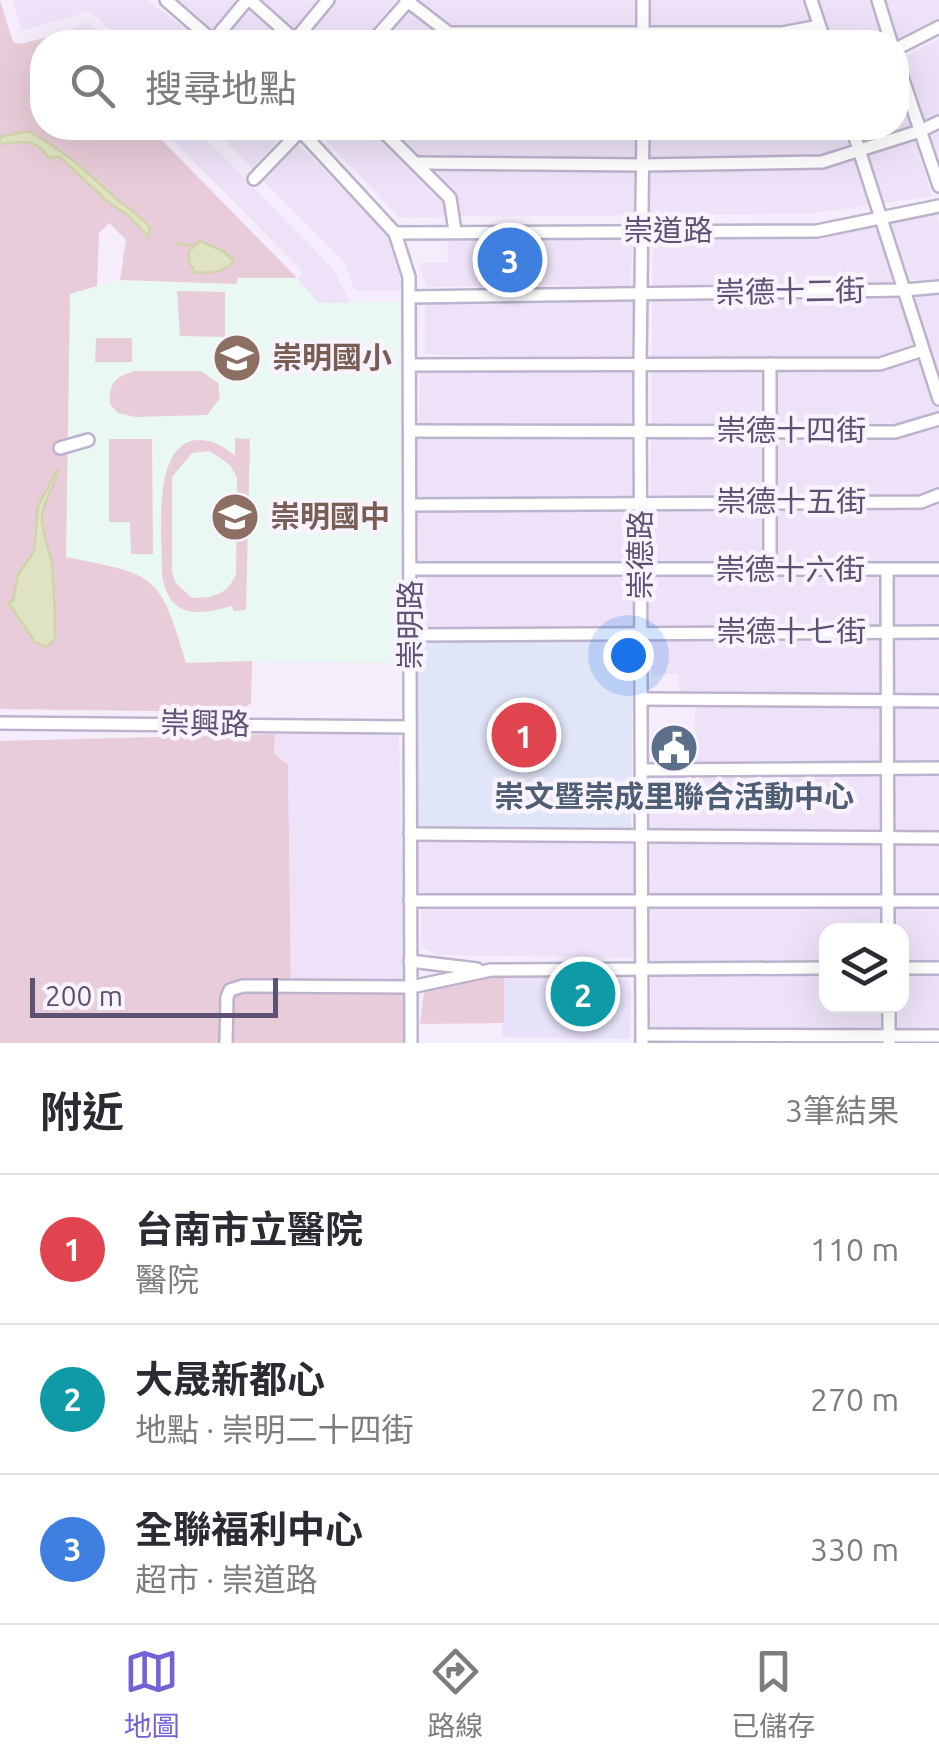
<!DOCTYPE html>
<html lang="zh-TW">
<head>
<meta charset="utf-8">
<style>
  :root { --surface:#fff; --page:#f7f7f7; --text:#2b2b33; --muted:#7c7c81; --line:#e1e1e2; --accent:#7561d6 }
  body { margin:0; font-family:Ubuntu,"Noto Sans TC",sans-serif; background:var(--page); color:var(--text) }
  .controls { position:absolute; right:30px; bottom:30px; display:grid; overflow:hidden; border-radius:20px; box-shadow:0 10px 40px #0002 }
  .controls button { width:90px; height:90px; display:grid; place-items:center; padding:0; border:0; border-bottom:2px solid var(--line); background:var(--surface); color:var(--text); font:50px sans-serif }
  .scale { position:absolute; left:30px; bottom:25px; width:248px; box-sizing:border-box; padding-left:10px; border:5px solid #5c5274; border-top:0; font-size:28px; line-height:35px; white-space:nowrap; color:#5c5274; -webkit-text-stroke:8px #f9f3fe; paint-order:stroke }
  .you { position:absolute; left:628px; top:655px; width:35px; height:35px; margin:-25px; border:8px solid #fff; border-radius:50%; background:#1a73e8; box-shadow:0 0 0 15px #1a73e833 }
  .badge { display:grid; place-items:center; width:65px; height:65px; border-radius:50%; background:var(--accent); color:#fff; font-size:32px; font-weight:700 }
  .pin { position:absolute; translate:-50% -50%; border:5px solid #fff; box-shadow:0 2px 10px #0006 }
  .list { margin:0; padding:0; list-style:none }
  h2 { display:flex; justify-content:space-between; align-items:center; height:130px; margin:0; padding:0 40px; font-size:42px }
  h2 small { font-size:32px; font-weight:400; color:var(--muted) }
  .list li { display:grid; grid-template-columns:65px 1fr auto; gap:30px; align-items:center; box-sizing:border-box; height:150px; padding:0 40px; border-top:2px solid var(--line) }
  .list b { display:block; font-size:38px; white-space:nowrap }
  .list p { margin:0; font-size:32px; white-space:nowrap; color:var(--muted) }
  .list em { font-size:32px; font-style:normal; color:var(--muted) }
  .icon { flex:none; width:55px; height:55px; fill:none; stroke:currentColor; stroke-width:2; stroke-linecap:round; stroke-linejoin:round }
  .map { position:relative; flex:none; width:939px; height:1043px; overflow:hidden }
  .search { position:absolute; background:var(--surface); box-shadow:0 10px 40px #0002; left:30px; right:30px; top:30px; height:110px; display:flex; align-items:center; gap:25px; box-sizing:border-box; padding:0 35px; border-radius:40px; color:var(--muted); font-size:38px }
  .sheet { height:580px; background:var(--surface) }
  nav { display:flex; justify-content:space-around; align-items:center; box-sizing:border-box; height:140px; border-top:2px solid var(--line); background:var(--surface); font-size:28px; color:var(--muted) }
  nav a { display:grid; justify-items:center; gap:5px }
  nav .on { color:var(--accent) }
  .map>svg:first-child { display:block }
  .residential { fill:#ede2f7 }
  .commercial { fill:#e8e2fa }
  .education { fill:#e9f8f2 }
  .medical { fill:#e1e5f8 }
  .green { fill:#e8ccd9; fill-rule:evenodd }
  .water { fill:#e0e3c3; stroke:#cfd4aa; stroke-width:2.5 }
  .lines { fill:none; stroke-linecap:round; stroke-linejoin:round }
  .stream { stroke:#cfd4aa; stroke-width:2.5 }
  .minor-casing { stroke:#bdb3cd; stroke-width:16 }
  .minor { stroke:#fff; stroke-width:11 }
  .labels { text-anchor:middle; stroke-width:9; stroke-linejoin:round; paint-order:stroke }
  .street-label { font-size:30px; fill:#5c5274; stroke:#f9f3fe }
  .education-label { font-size:30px; font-weight:bold; fill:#785e54; stroke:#f9f3fe; text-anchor:start }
  .service-label { font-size:30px; font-weight:bold; fill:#4e5e75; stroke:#f9f3fe }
</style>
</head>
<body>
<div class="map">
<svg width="939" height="1043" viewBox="0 0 939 1043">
  <rect width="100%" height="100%" fill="#f5edfb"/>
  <g class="residential">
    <polygon points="12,0 148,0 201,42 123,42 90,11 22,31"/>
    <polygon points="175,0 240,0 213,32"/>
    <polygon points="250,0 396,0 361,42 227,42 222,37"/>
    <polygon points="416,0 873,0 886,42 381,42"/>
    <polygon points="886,0 939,0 939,21 899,42"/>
    <polygon points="88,22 109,42 77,42 66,32"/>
    <polygon points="939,39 939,168 904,57"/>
    <polygon points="897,79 932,196 807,214 399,217 314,128 896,128"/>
    <polygon points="161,128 195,128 333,269 350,303 318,303 297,278 304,273"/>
    <polygon points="212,128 285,128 287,129 253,169"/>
    <polygon points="298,144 388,234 402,285 399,291 355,291 345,263 262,180"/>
    <polygon points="934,206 939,223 939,279 906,280 885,219"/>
    <polygon points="879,220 939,405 939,626 649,627 653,237 825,237"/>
    <polygon points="532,234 633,238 630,286 532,285"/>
    <polygon points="447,235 488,235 488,286 426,287 419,263 448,263"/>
    <polygon points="939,289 939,377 910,292"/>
    <polygon points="425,300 637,301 637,362 425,354"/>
    <polygon points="420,367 637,367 638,429 419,427"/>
    <polygon points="638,433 639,502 416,499 416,435"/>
    <polygon points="639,505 638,567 419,564 418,509"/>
    <polygon points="640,571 640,628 420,630 420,572"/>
    <polygon points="884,635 883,699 679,693 678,674 651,675 651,636"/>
    <polygon points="890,635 939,635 939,767 891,767"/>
    <polygon points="695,705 880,706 881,765 696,764"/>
    <polygon points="275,734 399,734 405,983 291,984 288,765 274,753"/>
    <polygon points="939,775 939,834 649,830 648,777"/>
    <polygon points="417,839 635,843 636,896 416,896"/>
    <polygon points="651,842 878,845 880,930 826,931 826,1006 882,1006 882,1043 651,1043"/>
    <polygon points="894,845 939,845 939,1043 894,1043 894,1006 902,1006 902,931 894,930"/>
    <polygon points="421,907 634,908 633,958 437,955 422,947"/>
  </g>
  <polygon class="commercial" points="504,975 627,979 631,990 630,1039 502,1037"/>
  <polygon class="education" points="238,278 297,278 318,303 404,302 406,663 252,661 186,663 66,557 70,293 120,280 235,284"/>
  <polygon class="medical" points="633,638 631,831 416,829 417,640"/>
  <g class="green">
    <path d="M0,0L13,42L21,44L59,34L67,42H42V128H150L297,278H238L236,284L120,280L126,240L109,223L99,233L97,286L70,294L66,557C156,575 160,573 186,663L252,661L251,704L233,712L0,709Z"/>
    <polygon points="177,291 225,292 225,337 180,336"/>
    <polygon points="96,338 132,338 132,362 95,362"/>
    <path d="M136,371H201L218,383L220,398L207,415L136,417L118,413L110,404C108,383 117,375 136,371Z"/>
    <path d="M235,438L250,439L246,610L234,611L232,606C197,616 169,618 162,575C163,542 151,453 191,441C207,437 224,446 235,456ZM210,451L230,465L237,478L236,575C226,595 214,598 192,598L175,582L172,572V477L192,453Z"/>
    <polygon points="109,439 152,439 153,554 131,554 130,522 109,522"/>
    <polygon points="275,734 274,753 288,765 291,994 407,992 407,1043 0,1043 0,741"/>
    <polygon points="504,975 504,1023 420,1024 424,992"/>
  </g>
  <g class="water">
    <path d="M28,131C61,148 86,171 113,196C126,208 139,213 150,228L148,237L129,216L107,201L60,157H48C36,138 19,141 0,144V137Z"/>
    <path d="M200,241L223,251L234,261C226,272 208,274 195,272L189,262V251Z"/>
    <path d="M58,468C56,487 41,501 42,521C43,539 51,552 52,567C54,590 55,615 55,639L46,647L35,642L8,602L13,601L18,575L34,551L38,506Z"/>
  </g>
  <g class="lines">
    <polyline class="stream" points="175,243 192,246"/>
    <g class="minor-casing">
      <g id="minor">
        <polyline points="166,0 214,42"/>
        <polyline points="250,0 295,40 328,0"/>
        <polyline points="406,0 449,33 782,33 819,26"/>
        <polyline points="811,0 825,42"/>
        <polyline points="878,0 891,42"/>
        <polyline points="643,41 643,0"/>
        <polyline points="212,42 247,0"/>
        <polyline points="372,42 409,0"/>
        <polyline points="896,49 939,27"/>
        <polyline points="896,59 939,186"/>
        <polyline points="298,128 395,233 409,277 411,1043"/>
        <polyline points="380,128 450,198 455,231"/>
        <polyline points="852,128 939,399"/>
        <polyline points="415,163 643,165 822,162 920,131 939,122"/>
        <polyline points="254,179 303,128"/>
        <polyline points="395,233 817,231 939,206"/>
        <polyline points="410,297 904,290 939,287"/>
        <polyline points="770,364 770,569"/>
        <polyline points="410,365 880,364 923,350"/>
        <polyline points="410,431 895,432 939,419"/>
        <polyline points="60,448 88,440"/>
        <polyline points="410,505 921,502 939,495"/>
        <polyline points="411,569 939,569"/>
        <polyline points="887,571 888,931"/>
        <polyline points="411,635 939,632"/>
        <polyline points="642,699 939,701"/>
        <polyline points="0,723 410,727"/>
        <polyline points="642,770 939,768"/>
        <polyline points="410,834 939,838"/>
        <polyline points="410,901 939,901"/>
        <polyline points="410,961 477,969"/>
        <polyline points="902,968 939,968"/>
        <polyline points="889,1006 889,1043"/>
        <polyline points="642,1035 939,1036"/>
        <polyline points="226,1043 227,997 230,990 243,986 411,987 491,970 826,968"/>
        <polyline points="642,1043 640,365 643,128"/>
      </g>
    </g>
    <use href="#minor" class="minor"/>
  </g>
  <defs>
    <g id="school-disc" transform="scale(2.5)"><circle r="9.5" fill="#8d6e63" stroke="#f9f3fe"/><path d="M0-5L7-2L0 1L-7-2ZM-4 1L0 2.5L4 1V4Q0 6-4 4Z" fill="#fff"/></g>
    <g id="civic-disc" transform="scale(2.5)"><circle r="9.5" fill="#5c6f8a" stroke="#f9f3fe"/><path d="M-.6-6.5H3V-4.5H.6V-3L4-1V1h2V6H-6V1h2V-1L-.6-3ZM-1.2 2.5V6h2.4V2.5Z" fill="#fff"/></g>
  </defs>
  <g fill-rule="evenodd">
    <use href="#school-disc" x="237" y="358"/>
    <use href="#school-disc" x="235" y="517"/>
    <use href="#civic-disc" x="674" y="748"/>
  </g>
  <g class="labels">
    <g class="street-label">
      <text x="668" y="241">崇道路</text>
      <text transform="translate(790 292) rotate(-1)" y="10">崇德十二街</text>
      <text x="791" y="441">崇德十四街</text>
      <text x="791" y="512">崇德十五街</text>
      <text transform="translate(641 555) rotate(-90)" y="10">崇德路</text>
      <text x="790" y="580">崇德十六街</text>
      <text transform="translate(411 625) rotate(-90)" y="10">崇明路</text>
      <text x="791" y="642">崇德十七街</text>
      <text transform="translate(205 724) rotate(1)" y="10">崇興路</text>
    </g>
    <g class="education-label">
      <text x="272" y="368">崇明國小</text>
      <text x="270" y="527">崇明國中</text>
    </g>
    <g class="service-label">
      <text x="674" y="807">崇文暨崇成里聯合活動中心</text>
    </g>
  </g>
</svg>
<div class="controls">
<button><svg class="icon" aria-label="layers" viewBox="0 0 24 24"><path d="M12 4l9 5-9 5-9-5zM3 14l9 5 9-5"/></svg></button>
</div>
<div class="scale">200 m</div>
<div class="you"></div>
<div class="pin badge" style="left:524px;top:735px;background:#e0444e">1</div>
<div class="pin badge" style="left:583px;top:994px;background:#0f9aa8">2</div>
<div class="pin badge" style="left:510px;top:260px;background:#3f7fe0">3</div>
<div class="search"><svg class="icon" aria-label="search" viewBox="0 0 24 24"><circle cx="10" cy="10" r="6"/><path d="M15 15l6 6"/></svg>搜尋地點</div>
</div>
<section class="sheet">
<h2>附近<small>3筆結果</small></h2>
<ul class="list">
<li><span class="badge" style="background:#e0444e">1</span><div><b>台南市立醫院</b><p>醫院</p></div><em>110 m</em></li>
<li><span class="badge" style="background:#0f9aa8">2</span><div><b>大晟新都心</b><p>地點 · 崇明二十四街</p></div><em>270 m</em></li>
<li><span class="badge" style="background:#3f7fe0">3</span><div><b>全聯福利中心</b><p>超市 · 崇道路</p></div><em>330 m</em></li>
</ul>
</section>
<nav>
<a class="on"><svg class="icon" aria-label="map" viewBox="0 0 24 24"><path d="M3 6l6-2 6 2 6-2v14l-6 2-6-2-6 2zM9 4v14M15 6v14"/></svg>地圖</a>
<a><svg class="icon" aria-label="directions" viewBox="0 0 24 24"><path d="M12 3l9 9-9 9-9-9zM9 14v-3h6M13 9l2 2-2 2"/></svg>路線</a>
<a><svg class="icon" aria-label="saved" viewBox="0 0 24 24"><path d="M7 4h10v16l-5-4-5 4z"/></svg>已儲存</a>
</nav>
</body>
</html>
